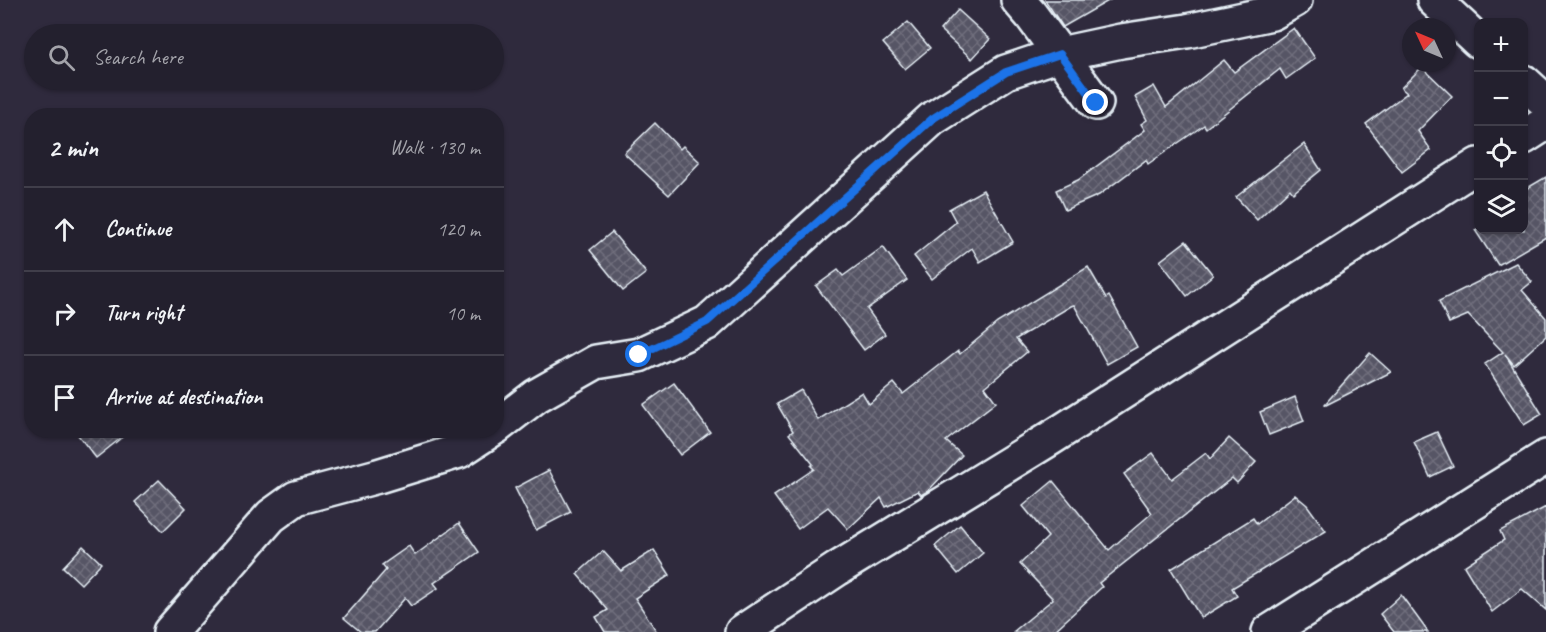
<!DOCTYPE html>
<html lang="en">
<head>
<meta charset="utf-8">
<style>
  :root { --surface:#23202e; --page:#2b2836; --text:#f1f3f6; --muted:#a3a3aa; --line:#403e4a }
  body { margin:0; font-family:Caveat,sans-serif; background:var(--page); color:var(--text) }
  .controls { position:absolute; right:18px; top:18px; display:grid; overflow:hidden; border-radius:12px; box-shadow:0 2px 4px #0004 }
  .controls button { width:54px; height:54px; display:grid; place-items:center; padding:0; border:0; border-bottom:2px solid var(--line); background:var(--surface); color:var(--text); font:30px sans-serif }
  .compass { position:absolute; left:1402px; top:18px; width:54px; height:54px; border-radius:50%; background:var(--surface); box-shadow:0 2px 4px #0004; rotate:314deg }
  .stop { position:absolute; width:18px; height:18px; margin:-14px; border:4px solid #1a73e8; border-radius:50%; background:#fff }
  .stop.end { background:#1a73e8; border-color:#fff; box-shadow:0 2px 6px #0008 }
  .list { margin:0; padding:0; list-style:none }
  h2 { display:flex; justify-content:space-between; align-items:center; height:78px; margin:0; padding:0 24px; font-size:26px }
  h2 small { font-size:20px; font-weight:400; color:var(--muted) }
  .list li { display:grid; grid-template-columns:39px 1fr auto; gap:18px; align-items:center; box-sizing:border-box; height:84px; padding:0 24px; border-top:2px solid var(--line) }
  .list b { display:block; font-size:22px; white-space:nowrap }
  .list em { font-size:20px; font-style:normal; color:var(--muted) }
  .icon { flex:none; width:33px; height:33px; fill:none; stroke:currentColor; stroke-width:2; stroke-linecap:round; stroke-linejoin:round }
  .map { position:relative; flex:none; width:1546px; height:632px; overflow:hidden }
  .search { position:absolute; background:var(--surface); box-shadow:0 2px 4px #0004; left:24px; top:24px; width:480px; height:66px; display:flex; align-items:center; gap:15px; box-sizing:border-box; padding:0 21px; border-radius:33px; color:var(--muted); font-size:22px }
  .panel { position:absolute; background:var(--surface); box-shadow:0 2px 4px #0004; left:24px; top:108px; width:480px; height:330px; border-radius:24px }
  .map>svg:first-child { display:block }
  .building { fill:url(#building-cross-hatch); stroke:#e8f1f8; stroke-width:1.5 }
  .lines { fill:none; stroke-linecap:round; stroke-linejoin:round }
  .minor-casing { stroke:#e8f1f8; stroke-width:38 }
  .minor { stroke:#2f2a3d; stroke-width:33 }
  .route { stroke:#1a73e8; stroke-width:8 }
</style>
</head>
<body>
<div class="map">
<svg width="1546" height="632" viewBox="0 0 1546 632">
  <defs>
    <pattern id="building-cross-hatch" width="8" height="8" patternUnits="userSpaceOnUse" patternTransform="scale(1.5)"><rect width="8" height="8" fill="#575565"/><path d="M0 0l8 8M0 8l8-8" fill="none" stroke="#6f6e7c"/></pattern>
  </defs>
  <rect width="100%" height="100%" fill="#2f2a3d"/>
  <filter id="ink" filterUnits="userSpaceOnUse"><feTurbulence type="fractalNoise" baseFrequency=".0167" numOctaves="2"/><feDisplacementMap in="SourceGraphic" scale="12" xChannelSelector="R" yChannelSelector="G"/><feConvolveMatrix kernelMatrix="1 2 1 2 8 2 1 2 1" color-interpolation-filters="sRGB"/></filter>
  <g filter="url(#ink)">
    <g class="building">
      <polygon points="1045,0 1110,0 1063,27"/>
      <polygon points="958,10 990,39 972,59 940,30"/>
      <polygon points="908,22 930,48 905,69 883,43"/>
      <polygon points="1294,28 1315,58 1286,79 1280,69 1206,128 1204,125 1148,164 1146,160 1099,195 1065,210 1056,190 1078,180 1145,130 1141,124 1147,120 1135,97 1154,86 1166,107 1224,60 1234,72"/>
      <polygon points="1422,67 1452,96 1418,131 1431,150 1402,172 1366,124 1407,93 1401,88"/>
      <polygon points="655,123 680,149 683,146 700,162 669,195 624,153"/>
      <polygon points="1304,144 1321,170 1293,193 1290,189 1257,220 1236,197"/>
      <polygon points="1546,177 1546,237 1498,265 1475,230 1524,230 1524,190"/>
      <polygon points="983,190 1013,242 980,262 972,248 932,279 914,256 956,222 949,209"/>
      <polygon points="612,232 646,273 623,291 590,250"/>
      <polygon points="1186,241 1213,275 1187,296 1160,261"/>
      <polygon points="883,247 907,280 867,309 885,334 864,350 816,286 838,270 843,276"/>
      <polygon points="1516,263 1532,282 1522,290 1546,318 1546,336 1514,365 1505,354 1542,414 1524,425 1485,364 1503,352 1468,315 1449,323 1439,301"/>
      <polygon points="1088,267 1106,298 1109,296 1137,347 1107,364 1074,305 1071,306 1016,339 1027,352 985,387 996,402 946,441 962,455 928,491 921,495 918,491 886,507 881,498 848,529 828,507 798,529 774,496 814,469 811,466 813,464 789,434 793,431 777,404 801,390 818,420 862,392 869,404 894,383 903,394 958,351 960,354 997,323"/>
      <polygon points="1370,353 1391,372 1326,405 1325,404"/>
      <polygon points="674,383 710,432 680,455 643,405"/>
      <polygon points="1295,397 1304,421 1269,435 1260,412"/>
      <polygon points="74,430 131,430 96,458"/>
      <polygon points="1437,432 1453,466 1430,477 1414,442"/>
      <polygon points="1229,438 1256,462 1237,483 1232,478 1099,583 1102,587 1053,632 1013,632 1053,599 1020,564 1048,537 1023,506 1053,481 1109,550 1152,513 1124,474 1153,453 1172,479 1206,453 1210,459"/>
      <polygon points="549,470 571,512 536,530 515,488"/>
      <polygon points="159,480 186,508 163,531 135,502"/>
      <polygon points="1295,495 1307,505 1326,531 1232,588 1237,596 1201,618 1171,569 1253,518 1257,524"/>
      <polygon points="1546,507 1546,610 1522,589 1492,612 1464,566 1504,540 1500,531"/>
      <polygon points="459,523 479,552 434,583 438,588 411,606 405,598 375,632 361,632 344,618 386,570 382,565 409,546 415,555"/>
      <polygon points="960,525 983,553 958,574 935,546"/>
      <polygon points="83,546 101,563 81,584 63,567"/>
      <polygon points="654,550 670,575 635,598 657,632 605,632 596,617 608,610 577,574 603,551 621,571"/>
      <polygon points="1401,595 1428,632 1394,632 1380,614"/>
    </g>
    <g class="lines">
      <g class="minor-casing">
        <g id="minor">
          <polyline points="1018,0 1031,15 1096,103"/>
          <polyline points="1434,0 1478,41"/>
          <polyline points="1524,82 1546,102"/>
          <polyline points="1524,137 1546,123"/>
          <polyline points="496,427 536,396 596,362 639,355 707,323 932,119 1006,72 1060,54 1121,41 1187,31 1272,13 1295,0"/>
          <polyline points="170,632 271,516 296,498 378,476 459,451 491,430"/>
          <polyline points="742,632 837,569 1051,438 1478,165"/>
          <polyline points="1269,632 1546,457"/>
        </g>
      </g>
      <use href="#minor" class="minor"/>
    </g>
  </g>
  <g class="lines" filter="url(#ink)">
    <polyline class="route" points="639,355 707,322 932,119 1006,72 1060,54 1096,103"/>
  </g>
</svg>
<div class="controls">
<button>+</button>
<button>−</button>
<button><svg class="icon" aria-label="locate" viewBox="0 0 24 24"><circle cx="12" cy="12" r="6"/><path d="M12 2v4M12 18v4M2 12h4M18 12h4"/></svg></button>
<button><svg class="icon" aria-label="layers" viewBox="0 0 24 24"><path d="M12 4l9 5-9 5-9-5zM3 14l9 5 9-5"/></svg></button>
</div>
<svg class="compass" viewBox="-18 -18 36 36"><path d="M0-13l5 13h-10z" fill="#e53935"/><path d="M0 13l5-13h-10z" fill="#a3a3aa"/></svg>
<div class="stop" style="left:639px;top:355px"></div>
<div class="stop end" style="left:1096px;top:103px"></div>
<div class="search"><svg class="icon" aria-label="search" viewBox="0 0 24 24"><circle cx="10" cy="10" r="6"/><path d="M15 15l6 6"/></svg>Search here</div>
<section class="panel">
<h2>2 min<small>Walk · 130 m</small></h2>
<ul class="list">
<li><svg class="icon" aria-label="ahead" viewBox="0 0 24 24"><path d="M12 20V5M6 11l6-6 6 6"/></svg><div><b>Continue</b></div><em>120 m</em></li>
<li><svg class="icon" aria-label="right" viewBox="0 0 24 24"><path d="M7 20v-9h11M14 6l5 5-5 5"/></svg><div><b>Turn right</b></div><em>10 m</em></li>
<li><svg class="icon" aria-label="arrive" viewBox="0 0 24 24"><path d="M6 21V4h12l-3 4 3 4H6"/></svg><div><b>Arrive at destination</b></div></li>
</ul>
</section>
</div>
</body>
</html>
